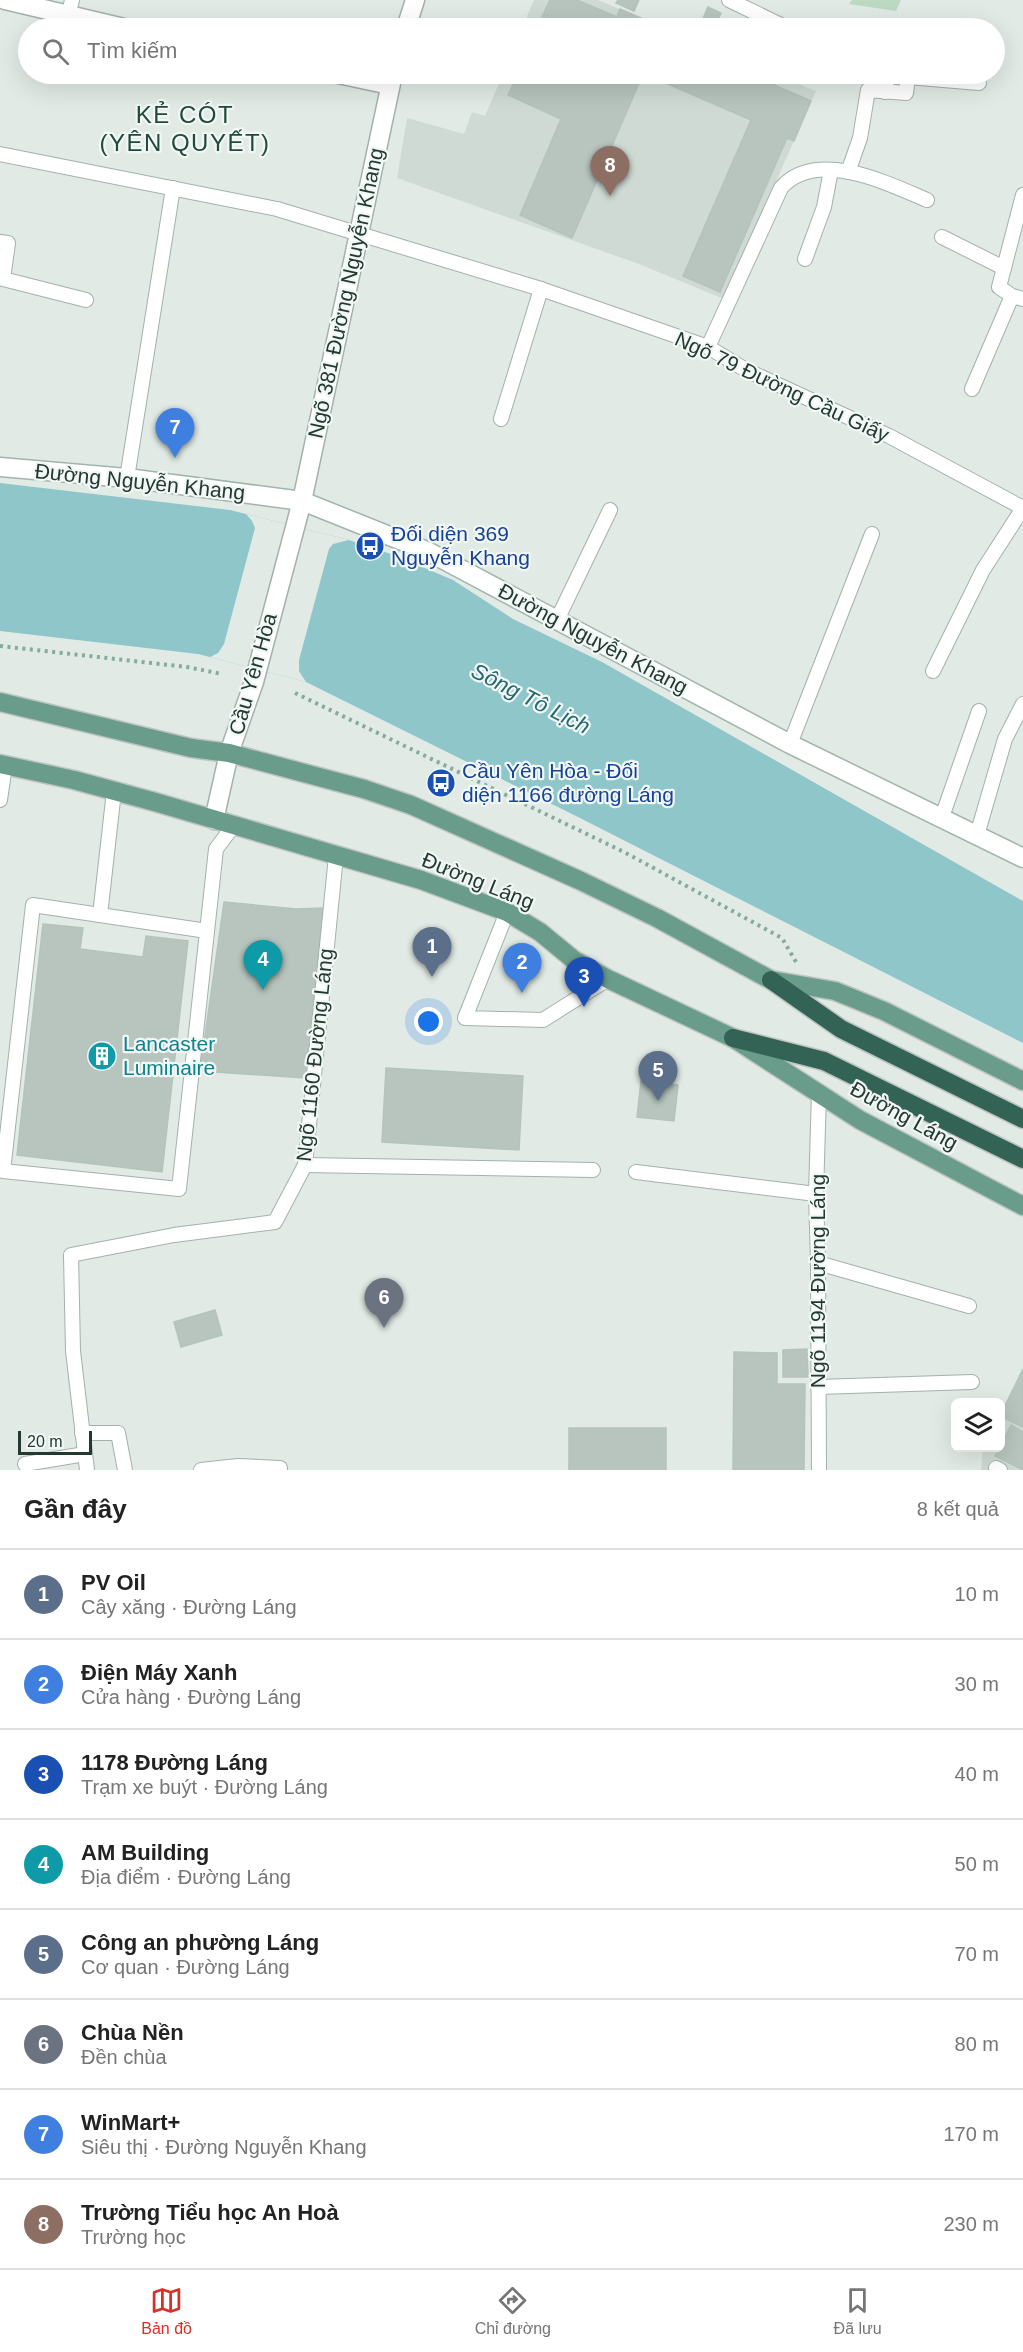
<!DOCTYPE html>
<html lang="vi">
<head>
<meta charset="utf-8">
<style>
  :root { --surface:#fff; --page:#f2f2f2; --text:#222; --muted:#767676; --line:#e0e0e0; --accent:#d93025 }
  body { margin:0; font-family:Helvetica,sans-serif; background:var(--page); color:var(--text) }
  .controls { position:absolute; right:18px; bottom:18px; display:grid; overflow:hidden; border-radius:9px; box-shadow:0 6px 24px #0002 }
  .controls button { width:54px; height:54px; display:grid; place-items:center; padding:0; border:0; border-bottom:2px solid var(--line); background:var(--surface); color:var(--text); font:30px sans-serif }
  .scale { position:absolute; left:18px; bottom:15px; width:74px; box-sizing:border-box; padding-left:6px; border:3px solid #233931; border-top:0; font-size:16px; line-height:21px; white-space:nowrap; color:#233931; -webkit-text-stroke:4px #f1f7f4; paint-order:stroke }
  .you { position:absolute; left:429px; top:1022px; width:21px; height:21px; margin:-15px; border:4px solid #fff; border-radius:50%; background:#1a73e8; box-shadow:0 0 0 9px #1a73e833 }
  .badge { display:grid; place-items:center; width:39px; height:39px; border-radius:50%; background:var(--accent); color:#fff; font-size:20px; font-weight:700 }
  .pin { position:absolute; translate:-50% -50px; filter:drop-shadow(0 2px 3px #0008) }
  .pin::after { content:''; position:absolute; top:32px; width:21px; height:18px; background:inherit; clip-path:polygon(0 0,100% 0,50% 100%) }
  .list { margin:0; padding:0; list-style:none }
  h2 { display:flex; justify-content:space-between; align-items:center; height:78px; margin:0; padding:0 24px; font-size:26px }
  h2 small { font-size:20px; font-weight:400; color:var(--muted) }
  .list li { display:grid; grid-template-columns:39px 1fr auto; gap:18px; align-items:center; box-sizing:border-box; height:90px; padding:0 24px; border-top:2px solid var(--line) }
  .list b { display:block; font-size:22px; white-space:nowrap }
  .list p { margin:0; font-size:20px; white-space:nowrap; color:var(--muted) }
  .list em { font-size:20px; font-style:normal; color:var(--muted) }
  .icon { flex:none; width:33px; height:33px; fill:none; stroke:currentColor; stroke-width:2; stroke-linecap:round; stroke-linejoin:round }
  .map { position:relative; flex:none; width:1023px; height:1470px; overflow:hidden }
  .search { position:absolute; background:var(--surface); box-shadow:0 6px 24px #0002; left:18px; right:18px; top:18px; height:66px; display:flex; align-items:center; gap:15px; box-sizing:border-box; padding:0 21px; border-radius:33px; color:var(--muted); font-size:22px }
  .sheet { height:798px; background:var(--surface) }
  nav { display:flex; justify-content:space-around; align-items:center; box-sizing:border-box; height:84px; border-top:2px solid var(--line); background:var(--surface); font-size:16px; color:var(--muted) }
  nav a { display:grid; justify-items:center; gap:3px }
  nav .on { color:var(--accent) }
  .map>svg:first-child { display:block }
  .built { fill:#cfdad4 }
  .green { fill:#bcd9c1 }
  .water { fill:#8ec6ca }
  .pier { fill:#e1eae5 }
  .building { fill:#b7c5be; stroke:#b4c3bc; stroke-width:1.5 }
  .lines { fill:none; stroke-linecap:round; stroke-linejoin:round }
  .lane-casing { stroke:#a4b1ab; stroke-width:16 }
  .street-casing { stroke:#a4b1ab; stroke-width:21 }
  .secondary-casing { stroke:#a1b5ac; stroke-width:21 }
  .primary-casing { stroke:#bdc4c1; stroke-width:21 }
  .highway-casing { stroke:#bdc4c1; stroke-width:21 }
  .path { stroke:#84ab9c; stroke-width:4; stroke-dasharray:3 4.5; stroke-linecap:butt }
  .lane { stroke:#fff; stroke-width:14 }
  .street { stroke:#fff; stroke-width:18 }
  .secondary { stroke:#fff; stroke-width:18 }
  .primary { stroke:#6a9c8b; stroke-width:18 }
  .highway { stroke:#326354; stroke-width:18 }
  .labels { text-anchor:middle; stroke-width:4.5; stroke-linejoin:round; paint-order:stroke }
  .street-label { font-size:21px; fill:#233931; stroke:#f1f7f4 }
  .transit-label { font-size:21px; fill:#164399; stroke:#f1f7f4; text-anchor:start }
  .culture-label { font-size:21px; fill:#0d838f; stroke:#f1f7f4; text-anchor:start }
  .water-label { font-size:22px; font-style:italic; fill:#23696f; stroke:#f1f7f4 }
  .quarter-label { font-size:24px; letter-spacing:1.5px; fill:#21493c; stroke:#f1f7f4 }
</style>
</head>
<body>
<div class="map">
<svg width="1023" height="1470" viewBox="0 0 1023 1470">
  <rect width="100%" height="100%" fill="#e1eae5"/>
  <g class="built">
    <polygon points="534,0 598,0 664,28 522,28"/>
    <polygon points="503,74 773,74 816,91 724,299 639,264 397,178 407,118 464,134 472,112 485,116"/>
    <polygon points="1001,1416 1023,1427 1023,1470 981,1470 983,1448 1000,1448"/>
  </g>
  <polygon class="green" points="852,0 901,0 896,11 849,4"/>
  <polygon class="water" points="0,483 230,510 349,540 394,555 453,580 513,619 602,662 1023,901 1023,1043 580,818 306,682 198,654 0,631"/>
  <polygon class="pier" points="246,514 349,540 333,544 329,549 299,660 299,671 306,682 210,657 218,653 224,644 255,528 252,521"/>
  <g class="building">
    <polygon points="550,0 577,0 617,17 620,9 664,28 537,28"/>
    <polygon points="618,0 639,0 634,11 616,3"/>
    <polygon points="708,7 721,13 714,28 699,28"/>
    <polygon points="518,74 643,74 572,238 520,215 561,119 508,95"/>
    <polygon points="645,74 749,74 811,101 794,141 787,138 720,292 683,276 751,120"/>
    <polygon points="224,902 296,909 323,908 305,1078 200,1071"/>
    <polygon points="43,924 83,928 80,949 143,957 146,936 188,941 162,1172 17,1155"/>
    <polygon points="386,1068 523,1076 519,1150 382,1142"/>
    <polygon points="641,1081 678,1085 674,1121 637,1117"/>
    <polygon points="215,1310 222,1335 181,1347 174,1322"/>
    <polygon points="807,1349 808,1377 783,1377 783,1350"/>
    <polygon points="734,1352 777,1353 777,1384 805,1384 804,1470 733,1470"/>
    <polygon points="1023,1369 1023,1427 1000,1416"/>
    <polygon points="1011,1425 1023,1432 1023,1470 995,1456"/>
    <rect x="569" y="1428" width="97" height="42"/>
  </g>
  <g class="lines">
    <g class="lane-casing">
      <g id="lane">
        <polyline points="729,0 787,28"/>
        <polyline points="68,17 72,0"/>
        <polyline points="895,28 896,27"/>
        <polyline points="885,92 888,74"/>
        <polyline points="0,154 277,209 541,289 708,347 746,370 889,436 1023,508"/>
        <polyline points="848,172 860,138 868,90 906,93 908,77 979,83"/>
        <polyline points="1023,195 999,287 1012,296 1023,299"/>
        <polyline points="942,237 1004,268"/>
        <polyline points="0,242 8,243 3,279 86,300"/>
        <polyline points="805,259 824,207 831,170"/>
        <path d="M708,347L781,188C816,148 887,183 927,200"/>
        <polyline points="972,389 1012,296"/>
        <polyline points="501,419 541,289"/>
        <polyline points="127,478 173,188"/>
        <polyline points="557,620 610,510"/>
        <polyline points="933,671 983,570 1023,508"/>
        <polyline points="790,744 872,534"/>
        <polyline points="0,800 5,765"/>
        <polyline points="942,817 979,711"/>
        <polyline points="977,835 1005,739 1023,704"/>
        <polyline points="507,912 465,1018 543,1020 608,979"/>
        <polyline points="100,915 114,791"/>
        <polyline points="207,931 33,905 3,1171 179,1189 216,849 234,825"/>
        <polyline points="305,1165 593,1170"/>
        <polyline points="636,1172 816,1194"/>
        <polyline points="818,1263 969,1306"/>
        <polyline points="818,1387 972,1382"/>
        <polyline points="82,1433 118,1433 125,1470"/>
        <polyline points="25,1464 85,1454"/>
        <polyline points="996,1468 1000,1470"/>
        <polyline points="87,1470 73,1351 71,1255 174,1235 275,1222 305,1165 336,856"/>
        <polyline points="201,1470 238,1466 280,1468"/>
        <polyline points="819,1470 818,1263 816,1194 819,1092"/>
      </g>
    </g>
    <g class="street-casing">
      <g id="street">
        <polyline points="5,0 124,28"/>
        <polyline points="406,28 415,0"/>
        <polyline points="338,74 390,85"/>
        <polyline points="214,820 229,753 254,682 302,501 393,74"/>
      </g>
    </g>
    <g class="secondary-casing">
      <polyline id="secondary" points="0,467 127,478 302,501 427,551 790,744 1023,858"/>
    </g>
    <g class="primary-casing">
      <g id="primary">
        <polyline points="0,702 191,748 229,753 364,789 411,805 581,881 657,918 771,980 835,991 884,1011 1023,1081"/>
        <polyline points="0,764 74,780 155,802 421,880 507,912 540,932 574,960 608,979 733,1038 860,1120 1023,1206"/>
      </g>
    </g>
    <g class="highway-casing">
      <g id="highway">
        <polyline points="771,980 841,1029 1023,1119"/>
        <polyline points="733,1038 824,1061 1023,1159"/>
      </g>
    </g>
    <g class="path">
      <polyline points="0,646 187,667 222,674"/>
      <polyline points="295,693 624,852 782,938 796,962"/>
    </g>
    <use href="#lane" class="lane"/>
    <use href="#street" class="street"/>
    <use href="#secondary" class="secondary"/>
    <use href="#primary" class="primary"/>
    <use href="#highway" class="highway"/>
  </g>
  <defs>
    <g id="bus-disc" transform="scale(1.5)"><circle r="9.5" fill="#1a4fb4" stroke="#f1f7f4"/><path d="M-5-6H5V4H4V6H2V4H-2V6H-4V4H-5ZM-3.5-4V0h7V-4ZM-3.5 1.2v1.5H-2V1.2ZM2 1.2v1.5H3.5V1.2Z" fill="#fff"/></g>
    <g id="building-disc" transform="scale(1.5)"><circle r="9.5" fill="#0f9aa8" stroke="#f1f7f4"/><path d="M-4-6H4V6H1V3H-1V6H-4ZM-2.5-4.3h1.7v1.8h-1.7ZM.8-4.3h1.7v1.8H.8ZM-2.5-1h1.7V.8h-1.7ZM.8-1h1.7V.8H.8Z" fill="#fff"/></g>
  </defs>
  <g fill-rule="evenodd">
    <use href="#bus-disc" x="370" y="546"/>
    <use href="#bus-disc" x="441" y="783"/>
    <use href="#building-disc" x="102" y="1056"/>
  </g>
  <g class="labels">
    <g class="street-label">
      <text transform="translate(346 293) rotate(-78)" y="7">Ngõ 381 Đường Nguyễn Khang</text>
      <text transform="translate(782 387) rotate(25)" y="7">Ngõ 79 Đường Cầu Giấy</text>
      <text transform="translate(140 482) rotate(6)" y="7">Đường Nguyễn Khang</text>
      <text transform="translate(593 639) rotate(28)" y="7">Đường Nguyễn Khang</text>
      <text transform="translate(253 674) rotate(-74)" y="7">Cầu Yên Hòa</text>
      <text transform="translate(478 881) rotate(22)" y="7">Đường Láng</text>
      <text transform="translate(315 1055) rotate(-84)" y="7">Ngõ 1160 Đường Láng</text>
      <text transform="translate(904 1116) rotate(29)" y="7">Đường Láng</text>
      <text transform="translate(818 1281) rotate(-90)" y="7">Ngõ 1194 Đường Láng</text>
    </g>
    <g class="transit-label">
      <text x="391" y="541">Đối diện 369<tspan x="391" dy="24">Nguyễn Khang</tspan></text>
      <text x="462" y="778">Cầu Yên Hòa - Đối<tspan x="462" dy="24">diện 1166 đường Láng</tspan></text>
    </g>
    <g class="culture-label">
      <text x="123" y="1051">Lancaster<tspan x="123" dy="24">Luminaire</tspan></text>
    </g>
    <g class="water-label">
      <text transform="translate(531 698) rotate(27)" y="8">Sông Tô Lịch</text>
    </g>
    <g class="quarter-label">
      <text x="185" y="123">KẺ CÓT<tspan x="185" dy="28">(YÊN QUYẾT)</tspan></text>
    </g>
  </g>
</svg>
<div class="controls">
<button><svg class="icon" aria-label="layers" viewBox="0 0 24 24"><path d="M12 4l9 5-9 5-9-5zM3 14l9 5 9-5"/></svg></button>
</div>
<div class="scale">20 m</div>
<div class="you"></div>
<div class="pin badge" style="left:432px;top:977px;background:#5c6f8a">1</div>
<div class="pin badge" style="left:522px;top:993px;background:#3f7fe0">2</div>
<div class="pin badge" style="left:584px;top:1007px;background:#1a4fb4">3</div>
<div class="pin badge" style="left:263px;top:990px;background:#0f9aa8">4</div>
<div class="pin badge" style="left:658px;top:1101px;background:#5c6f8a">5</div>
<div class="pin badge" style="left:384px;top:1328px;background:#6b7280">6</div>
<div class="pin badge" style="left:175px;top:458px;background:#3f7fe0">7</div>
<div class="pin badge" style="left:610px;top:196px;background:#8d6e63">8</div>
<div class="search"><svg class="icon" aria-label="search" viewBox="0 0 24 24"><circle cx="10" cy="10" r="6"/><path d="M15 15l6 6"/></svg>Tìm kiếm</div>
</div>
<section class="sheet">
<h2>Gần đây<small>8 kết quả</small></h2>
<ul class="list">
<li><span class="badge" style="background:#5c6f8a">1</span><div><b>PV Oil</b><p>Cây xăng · Đường Láng</p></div><em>10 m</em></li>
<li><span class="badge" style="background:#3f7fe0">2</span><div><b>Điện Máy Xanh</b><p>Cửa hàng · Đường Láng</p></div><em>30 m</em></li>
<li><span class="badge" style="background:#1a4fb4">3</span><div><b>1178 Đường Láng</b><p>Trạm xe buýt · Đường Láng</p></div><em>40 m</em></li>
<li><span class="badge" style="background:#0f9aa8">4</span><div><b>AM Building</b><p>Địa điểm · Đường Láng</p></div><em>50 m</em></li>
<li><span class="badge" style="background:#5c6f8a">5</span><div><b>Công an phường Láng</b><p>Cơ quan · Đường Láng</p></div><em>70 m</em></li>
<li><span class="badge" style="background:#6b7280">6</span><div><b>Chùa Nền</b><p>Đền chùa</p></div><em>80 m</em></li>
<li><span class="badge" style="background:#3f7fe0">7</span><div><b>WinMart+</b><p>Siêu thị · Đường Nguyễn Khang</p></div><em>170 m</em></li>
<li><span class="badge" style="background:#8d6e63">8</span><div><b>Trường Tiểu học An Hoà</b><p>Trường học</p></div><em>230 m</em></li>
</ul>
</section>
<nav>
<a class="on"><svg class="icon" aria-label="map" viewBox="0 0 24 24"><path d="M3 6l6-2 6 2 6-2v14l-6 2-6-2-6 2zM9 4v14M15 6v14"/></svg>Bản đồ</a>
<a><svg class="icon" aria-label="directions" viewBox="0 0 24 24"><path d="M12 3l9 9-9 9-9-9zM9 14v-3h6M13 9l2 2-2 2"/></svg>Chỉ đường</a>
<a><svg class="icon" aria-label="saved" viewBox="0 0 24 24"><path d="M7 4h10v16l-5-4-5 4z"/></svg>Đã lưu</a>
</nav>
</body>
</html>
